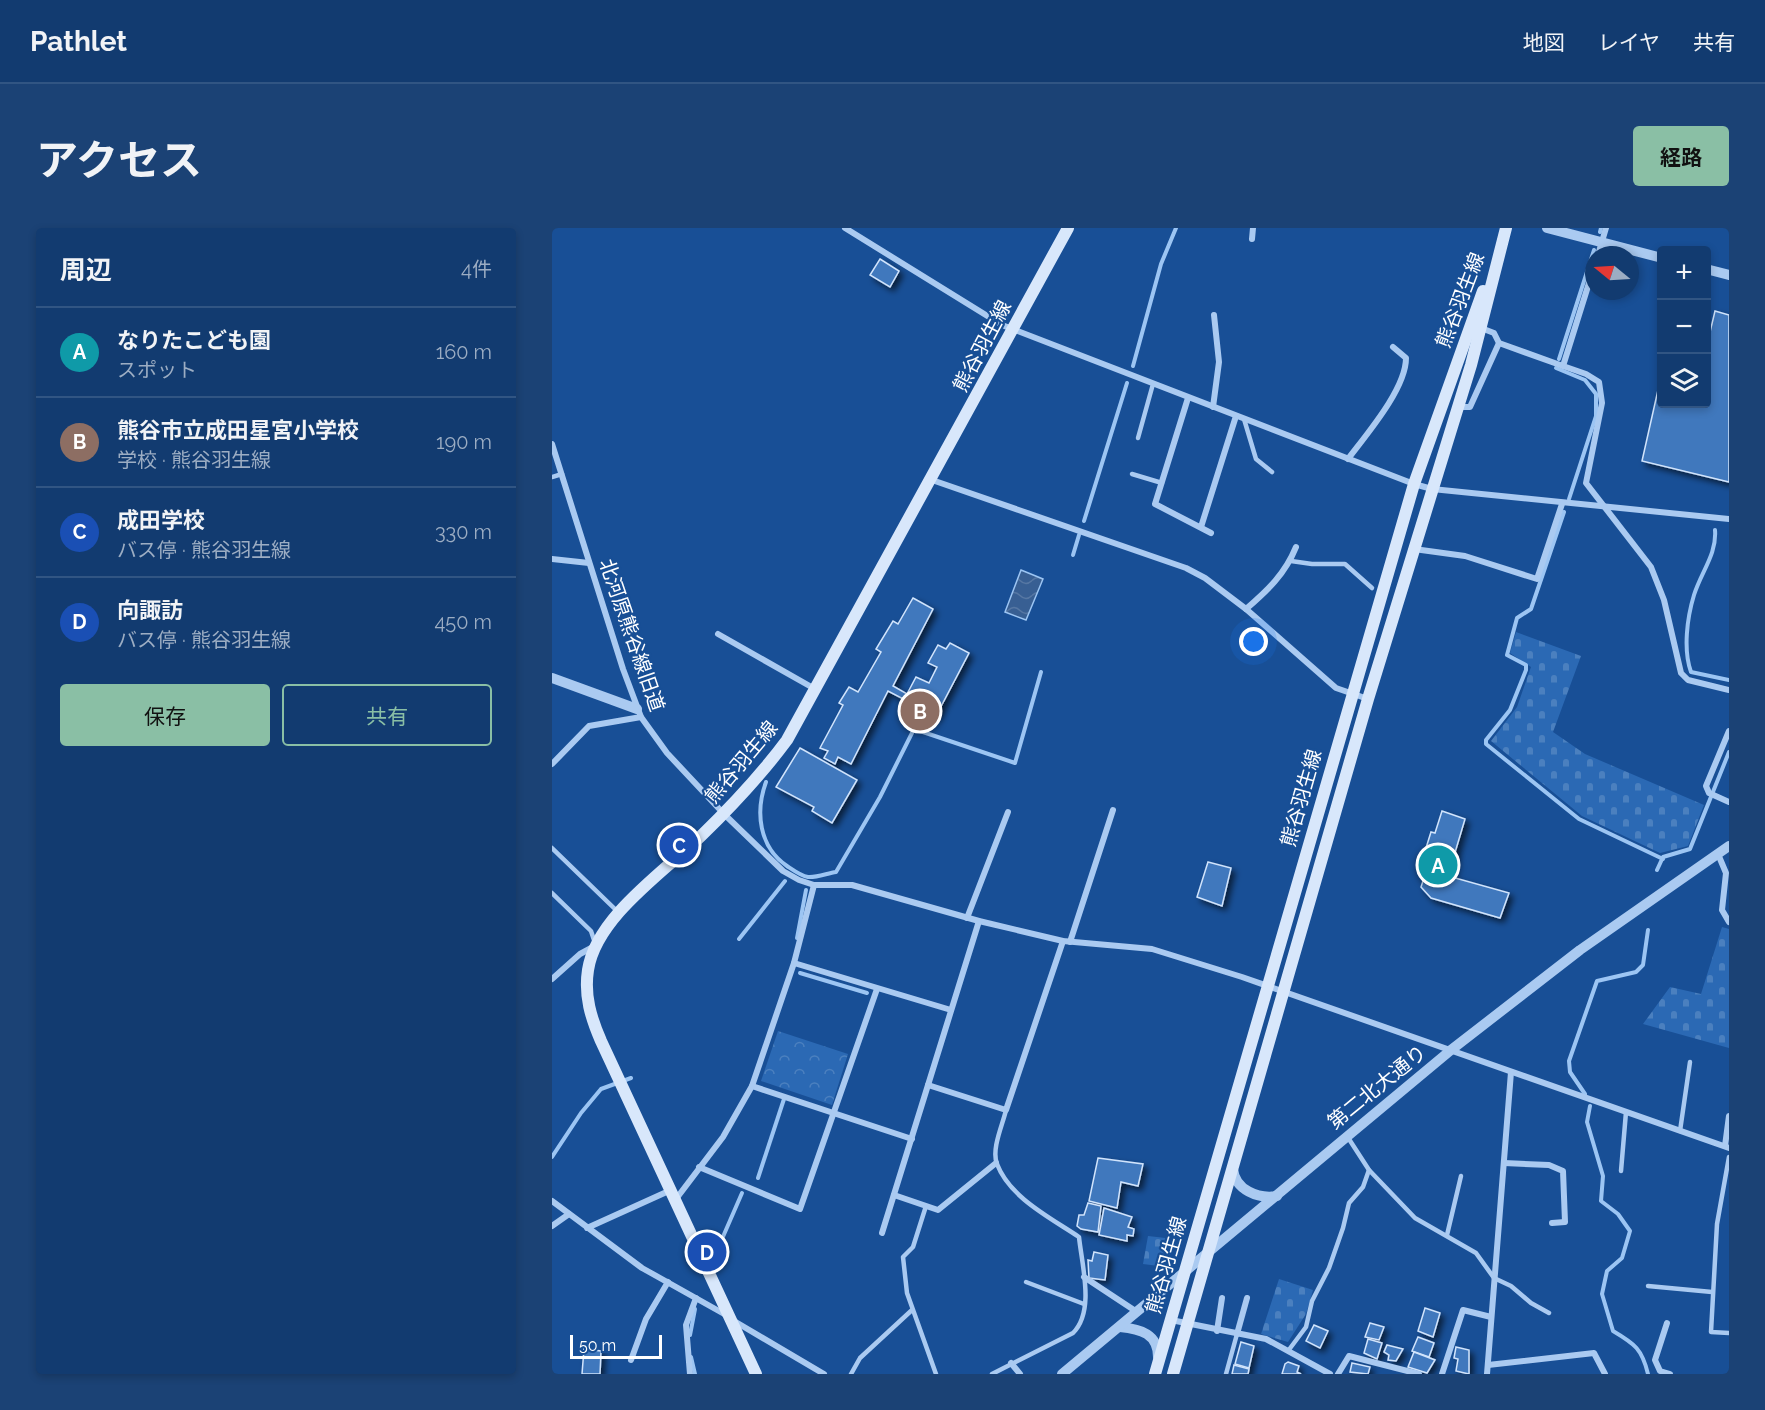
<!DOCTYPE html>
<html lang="ja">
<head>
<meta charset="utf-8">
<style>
  :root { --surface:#123b70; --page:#1b4275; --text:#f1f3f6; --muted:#9cadc3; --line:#315583; --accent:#8abfa5 }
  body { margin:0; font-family:Raleway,"Noto Sans JP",sans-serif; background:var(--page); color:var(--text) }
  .controls { position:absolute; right:18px; top:18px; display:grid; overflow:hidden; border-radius:6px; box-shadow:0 3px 9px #0003 }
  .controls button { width:54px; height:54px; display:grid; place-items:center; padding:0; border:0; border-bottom:2px solid var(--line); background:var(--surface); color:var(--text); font:30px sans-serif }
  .compass { position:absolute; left:1033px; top:18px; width:54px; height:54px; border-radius:50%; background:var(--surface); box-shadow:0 3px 9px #0003; rotate:288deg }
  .scale { position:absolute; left:18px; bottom:15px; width:92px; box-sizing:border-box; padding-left:6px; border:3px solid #fff; border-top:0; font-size:16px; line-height:21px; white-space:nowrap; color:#fff; -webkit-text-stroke:4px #184f96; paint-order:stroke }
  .you { position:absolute; left:702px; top:414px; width:21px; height:21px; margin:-15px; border:4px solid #fff; border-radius:50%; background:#1a73e8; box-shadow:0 0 0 9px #1a73e833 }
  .badge { display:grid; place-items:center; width:39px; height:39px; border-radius:50%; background:var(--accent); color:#fff; font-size:20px; font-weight:700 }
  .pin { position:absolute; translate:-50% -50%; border:3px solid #fff; box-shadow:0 2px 6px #0006 }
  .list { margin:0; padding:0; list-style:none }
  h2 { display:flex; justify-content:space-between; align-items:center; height:78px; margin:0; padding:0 24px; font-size:26px }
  h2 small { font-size:20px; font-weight:400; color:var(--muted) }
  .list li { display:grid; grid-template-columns:39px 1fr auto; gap:18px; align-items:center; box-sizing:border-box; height:90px; padding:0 24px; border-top:2px solid var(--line) }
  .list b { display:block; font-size:22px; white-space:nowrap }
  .list p { margin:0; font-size:20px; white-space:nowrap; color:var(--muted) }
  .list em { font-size:20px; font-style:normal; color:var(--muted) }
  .actions { display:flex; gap:12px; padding:18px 24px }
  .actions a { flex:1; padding:14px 0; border:2px solid var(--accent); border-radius:6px; text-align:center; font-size:21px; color:var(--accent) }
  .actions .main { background:var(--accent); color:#111 }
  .icon { flex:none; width:33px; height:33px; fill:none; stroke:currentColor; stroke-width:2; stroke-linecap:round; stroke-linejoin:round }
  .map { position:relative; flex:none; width:1177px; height:1146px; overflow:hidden; border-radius:6px }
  header { display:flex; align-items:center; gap:36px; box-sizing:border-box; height:84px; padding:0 30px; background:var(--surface); border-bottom:2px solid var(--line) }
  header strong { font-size:28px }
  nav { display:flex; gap:33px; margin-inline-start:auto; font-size:21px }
  .intro { display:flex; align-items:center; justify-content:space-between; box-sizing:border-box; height:144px; padding:0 36px }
  h1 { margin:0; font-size:42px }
  .button { padding:15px 27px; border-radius:6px; background:var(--accent); color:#111; font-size:21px; font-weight:700 }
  main { display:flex; gap:36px; padding:0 36px }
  aside { flex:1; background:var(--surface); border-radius:6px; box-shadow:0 3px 9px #0003 }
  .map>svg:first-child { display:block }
  .cemetery { fill:url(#cemetery-stones) }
  .park { fill:url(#park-crowns) }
  .water { fill:url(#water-waves); stroke:#9cc5f3; stroke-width:1.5 }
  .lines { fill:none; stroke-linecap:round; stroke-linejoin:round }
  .stream { stroke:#9cc5f3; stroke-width:4 }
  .building { fill:#4078bd; stroke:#d1e4fc; stroke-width:1.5; filter:url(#shadow) }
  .service { stroke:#aacaf1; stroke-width:4.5 }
  .minor { stroke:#aacaf1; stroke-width:6 }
  .tertiary { stroke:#aacaf1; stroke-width:10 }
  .secondary { stroke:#d8e7fb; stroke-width:12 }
  .labels { text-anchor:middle; stroke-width:4.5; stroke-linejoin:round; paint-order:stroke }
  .street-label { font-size:20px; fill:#fff; stroke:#184f96 }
</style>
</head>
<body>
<header>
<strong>Pathlet</strong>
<nav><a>地図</a><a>レイヤ</a><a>共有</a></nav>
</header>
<div class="intro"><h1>アクセス</h1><a class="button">経路</a></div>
<main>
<aside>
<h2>周辺<small>4件</small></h2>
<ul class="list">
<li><span class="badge" style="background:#0f9aa8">A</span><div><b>なりたこども園</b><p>スポット</p></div><em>160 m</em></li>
<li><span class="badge" style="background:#8d6e63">B</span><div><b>熊谷市立成田星宮小学校</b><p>学校 · 熊谷羽生線</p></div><em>190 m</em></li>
<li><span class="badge" style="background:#1a4fb4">C</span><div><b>成田学校</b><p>バス停 · 熊谷羽生線</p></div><em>330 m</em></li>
<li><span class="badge" style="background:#1a4fb4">D</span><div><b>向諏訪</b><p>バス停 · 熊谷羽生線</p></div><em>450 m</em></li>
</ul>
<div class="actions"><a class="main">保存</a><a>共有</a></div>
</aside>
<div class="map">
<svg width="1177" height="1146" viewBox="0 0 1177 1146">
  <defs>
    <pattern id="cemetery-stones" width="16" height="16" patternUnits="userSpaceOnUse" patternTransform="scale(1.5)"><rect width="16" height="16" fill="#2b69b4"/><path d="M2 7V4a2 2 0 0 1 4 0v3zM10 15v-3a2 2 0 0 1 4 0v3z" fill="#4b80bf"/></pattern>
    <pattern id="park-crowns" width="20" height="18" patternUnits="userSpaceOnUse" patternTransform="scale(1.5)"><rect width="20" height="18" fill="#2b69b4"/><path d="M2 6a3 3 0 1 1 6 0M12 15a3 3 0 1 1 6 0" fill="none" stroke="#4b80bf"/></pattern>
    <pattern id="water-waves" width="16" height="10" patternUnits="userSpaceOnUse" patternTransform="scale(1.5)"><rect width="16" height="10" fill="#385f93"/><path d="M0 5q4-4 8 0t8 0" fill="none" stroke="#5677a3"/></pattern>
    <filter id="shadow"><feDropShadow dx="4" dy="4" stdDeviation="3" flood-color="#0009"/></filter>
  </defs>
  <rect width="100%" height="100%" fill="#184f96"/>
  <g class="cemetery">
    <polygon points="964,404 1029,428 1001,504 1033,526 1152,577 1136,618 1108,625 1030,588 939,513 965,479 979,439 958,425"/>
    <polygon points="1170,699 1177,701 1177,820 1091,796 1118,759 1149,766"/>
    <polygon points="596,1008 622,1011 618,1026 607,1038 591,1036"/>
    <polygon points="727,1051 761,1062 754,1086 736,1114 709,1106"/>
  </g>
  <polygon class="park" points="226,803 296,826 280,877 209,853"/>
  <polygon class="water" points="469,342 491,351 474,392 453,384"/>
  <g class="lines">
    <g class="stream">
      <polyline points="1048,4 1049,0"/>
      <polyline points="1007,131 1042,22"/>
      <polyline points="581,138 609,36 624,0"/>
      <polyline points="1004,140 1033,152 1044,166 1044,188 1017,271"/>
      <polyline points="1012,284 979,381 965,390 955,427 974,437 974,442 958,482 934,512 934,516 1027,591 1111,631"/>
      <polyline points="532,293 575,155"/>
      <path d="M1163,302C1165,326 1149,344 1142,367C1135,390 1131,422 1139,444L1177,452"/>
      <polyline points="521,327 527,307"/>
      <path d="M214,554C203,584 207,619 235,638C241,642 249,648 256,649C264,650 276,645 284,644L328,569L362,501L463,535L489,444"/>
      <polyline points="1105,642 1111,629 1138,621 1177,524"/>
      <polyline points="245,710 254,662"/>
      <polyline points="187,711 233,653"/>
      <polyline points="248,745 315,765"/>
      <polyline points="1033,866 1018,844 1017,833 1045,753 1084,744 1091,737 1096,702"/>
      <path d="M1038,878L1035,894L1051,948L1049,973L1066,986L1078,1003L1070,1030L1055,1043L1050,1066L1061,1103C1083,1116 1090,1121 1096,1146"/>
      <polyline points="0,929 29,885 49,861 79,850"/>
      <polyline points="206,950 232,871"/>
      <polyline points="160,1034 190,965"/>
      <polyline points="138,1107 143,1081"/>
      <polyline points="139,1129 143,1146"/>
    </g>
  </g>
  <g class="building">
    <polygon points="328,31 347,43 338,59 318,47"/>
    <polygon points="1163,83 1177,87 1177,254 1090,233 1106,162 1110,163 1110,176 1154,176 1154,121"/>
    <polygon points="361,370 381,381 341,458 355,466 364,449 377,455 385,439 376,435 386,417 394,421 398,415 417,425 384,488 336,463 299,536 286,529 283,536 272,530 276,523 268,520 291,477 287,475 297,459 306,464 329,424 324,421 341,393 346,396"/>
    <polygon points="248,520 305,552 280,595 260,583 262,579 224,559"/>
    <polygon points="890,583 913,591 896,648 957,665 948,690 879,670 869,659 876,638 869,636 879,604 883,605"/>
    <polygon points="656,634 679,640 670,678 645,669"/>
    <polygon points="546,930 591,936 586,958 569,954 565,980 537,973"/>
    <polygon points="536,975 549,978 546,1004 529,1001 525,998 527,987 532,987"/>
    <polygon points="552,980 580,989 576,999 582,1001 581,1008 575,1007 575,1013 547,1007"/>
    <polygon points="542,1024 556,1027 553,1052 537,1050 536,1032 540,1033"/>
    <polygon points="873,1080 888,1085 881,1109 866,1103"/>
    <polygon points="818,1095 832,1099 827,1112 813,1109"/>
    <polygon points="762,1097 776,1103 768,1120 754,1113"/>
    <polygon points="866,1109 882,1115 877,1129 860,1123"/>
    <polygon points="816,1111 830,1115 825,1131 812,1125"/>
    <polygon points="689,1114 702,1118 697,1140 683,1136"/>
    <polygon points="835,1117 851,1121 844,1133 836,1132 837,1127 832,1124"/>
    <polygon points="904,1119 917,1122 917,1146 904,1143 906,1131 902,1130"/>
    <polygon points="32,1121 49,1123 48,1146 30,1146"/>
    <polygon points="862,1124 883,1132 875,1145 856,1139"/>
    <polygon points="736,1134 747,1138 745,1144 749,1146 730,1146 733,1136"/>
    <polygon points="800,1135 818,1139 816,1146 798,1144"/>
    <polygon points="682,1137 697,1141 696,1146 680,1146"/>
  </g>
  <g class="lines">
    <g class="service">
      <polyline points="692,191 704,231 720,244"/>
      <polyline points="586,210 601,156"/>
      <polyline points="580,246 610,255"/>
      <polyline points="0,249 10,246"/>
      <polyline points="739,333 760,336 793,336 820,360"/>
      <polyline points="0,620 65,683"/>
      <polyline points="0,665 39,703 43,715"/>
      <polyline points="1128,903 1138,834"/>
      <polyline points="795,908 817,942 863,990 924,1025 942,1050 959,1058 979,1075 997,1085"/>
      <polyline points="1177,929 1165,996 1159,1104 1177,1105"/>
      <polyline points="1069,943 1074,884"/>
      <polyline points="374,978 361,1019 351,1029 355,1065 384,1146"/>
      <polyline points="895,1007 909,948"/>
      <polyline points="474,1054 532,1076"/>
      <polyline points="1096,1058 1160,1064"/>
      <polyline points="736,1123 754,1099 760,1073 777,1040 791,1000 797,975 811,959 817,942"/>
      <polyline points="299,1146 308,1130 360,1082"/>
      <path d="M440,1146L521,1105C543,1083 530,1038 527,1009C499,990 458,970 445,936C439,921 451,896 454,882"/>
      <polyline points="674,1146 685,1106"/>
    </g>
    <g class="minor">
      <polyline points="293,0 450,97 862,256 880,261 1177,291"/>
      <polyline points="700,11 701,0"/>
      <polyline points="1046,27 1054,0"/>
      <polyline points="1042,39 1011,138 1034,146 1047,154 1050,175 1034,255 1099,339 1112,372 1129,445 1136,452 1177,462"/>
      <polyline points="929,100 942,105 947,115 1011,138"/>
      <polyline points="636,170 603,276 659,305"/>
      <polyline points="661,179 667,134 662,87"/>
      <polyline points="906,179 918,179 947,115"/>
      <polyline points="0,216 71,441 89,489 115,525 172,586 231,643 247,652 262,657 300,657 427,693 511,713 600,721 690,749 1177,920"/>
      <path d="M796,231C814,207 854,161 854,130L841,119"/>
      <polyline points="380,252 634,340 653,350 694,381 784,460 816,471"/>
      <polyline points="649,299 684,188"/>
      <polyline points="862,321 913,328 985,351 1010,276"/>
      <polyline points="0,331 37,335"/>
      <path d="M694,381C716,362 733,346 744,319"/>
      <polyline points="166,406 263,461"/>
      <polyline points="1177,503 1154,558 1157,565 1177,574"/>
      <polyline points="0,536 37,498 89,489"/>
      <polyline points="1166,626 1174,645 1170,682 1177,694"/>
      <polyline points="415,690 456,584"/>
      <polyline points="518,714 561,582"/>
      <polyline points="242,735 399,782"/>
      <polyline points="0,751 28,726 41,719"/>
      <polyline points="376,857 454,882 511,713"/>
      <polyline points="200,858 360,911"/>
      <polyline points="1173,918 1177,888"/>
      <polyline points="952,935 997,937 1011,943 1013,994 1000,995"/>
      <polyline points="147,939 248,981 325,761"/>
      <polyline points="342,967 386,982 444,935"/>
      <polyline points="124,971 171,909 200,858 242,735 262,657"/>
      <polyline points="0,973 90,1040 174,1087"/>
      <polyline points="0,998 17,986"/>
      <polyline points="35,1000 119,962"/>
      <polyline points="330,1005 427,693"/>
      <polyline points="532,1049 585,1084"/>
      <polyline points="619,1092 714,1111 778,1146"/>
      <polyline points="182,1093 272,1146"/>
      <polyline points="1115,1095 1103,1132 1108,1143 1118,1146"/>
      <polyline points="665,1103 670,1070"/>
      <polyline points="685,1106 695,1070"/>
      <polyline points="79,1132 94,1091 116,1054"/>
      <polyline points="459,1135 468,1146"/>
      <polyline points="936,1137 1042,1125 1053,1146"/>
      <polyline points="138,1146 134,1097 144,1070"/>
      <polyline points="786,1146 797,1128 867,1146"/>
      <polyline points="890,1146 911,1082 939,1089"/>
      <polyline points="935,1146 959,844"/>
    </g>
    <g class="tertiary">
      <polyline points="995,0 1110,30"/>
      <polyline points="1154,41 1177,47"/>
      <polyline points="0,450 85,481"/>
      <path d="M681,941C683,962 706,971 725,968"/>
      <path d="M568,1099C589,1101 606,1106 606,1129"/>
      <polyline points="510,1146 899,822 1028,722 1177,618"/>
    </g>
    <g class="secondary">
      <path d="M204,1146L49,813C39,790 32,768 36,742C44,689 113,643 149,608C180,578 209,547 235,512L516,0"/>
      <polyline points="603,1146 862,256 931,63"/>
      <polyline points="621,1146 816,471 919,137 954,0"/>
    </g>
  </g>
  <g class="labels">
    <g class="street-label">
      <text transform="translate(908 72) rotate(-69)" y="7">熊谷羽生線</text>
      <text transform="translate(430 118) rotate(-62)" y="7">熊谷羽生線</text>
      <text transform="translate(80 407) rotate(71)" y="7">北河原熊谷線旧道</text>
      <text transform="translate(189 534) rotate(-50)" y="7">熊谷羽生線</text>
      <text transform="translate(749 570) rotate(-74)" y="7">熊谷羽生線</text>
      <text transform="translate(825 859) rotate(-39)" y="7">第二北大通り</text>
      <text transform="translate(614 1037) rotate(-74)" y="7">熊谷羽生線</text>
    </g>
  </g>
</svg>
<div class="controls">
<button>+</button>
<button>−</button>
<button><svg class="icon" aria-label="layers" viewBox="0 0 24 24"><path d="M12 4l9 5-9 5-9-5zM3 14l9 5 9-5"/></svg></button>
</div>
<svg class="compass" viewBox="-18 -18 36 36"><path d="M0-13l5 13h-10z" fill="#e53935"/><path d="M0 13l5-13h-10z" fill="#9cadc3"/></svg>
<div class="scale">50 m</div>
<div class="you"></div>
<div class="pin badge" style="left:886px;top:637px;background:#0f9aa8">A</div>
<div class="pin badge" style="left:368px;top:483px;background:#8d6e63">B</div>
<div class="pin badge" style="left:127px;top:617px;background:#1a4fb4">C</div>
<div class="pin badge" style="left:155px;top:1024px;background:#1a4fb4">D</div>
</div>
</main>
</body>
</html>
